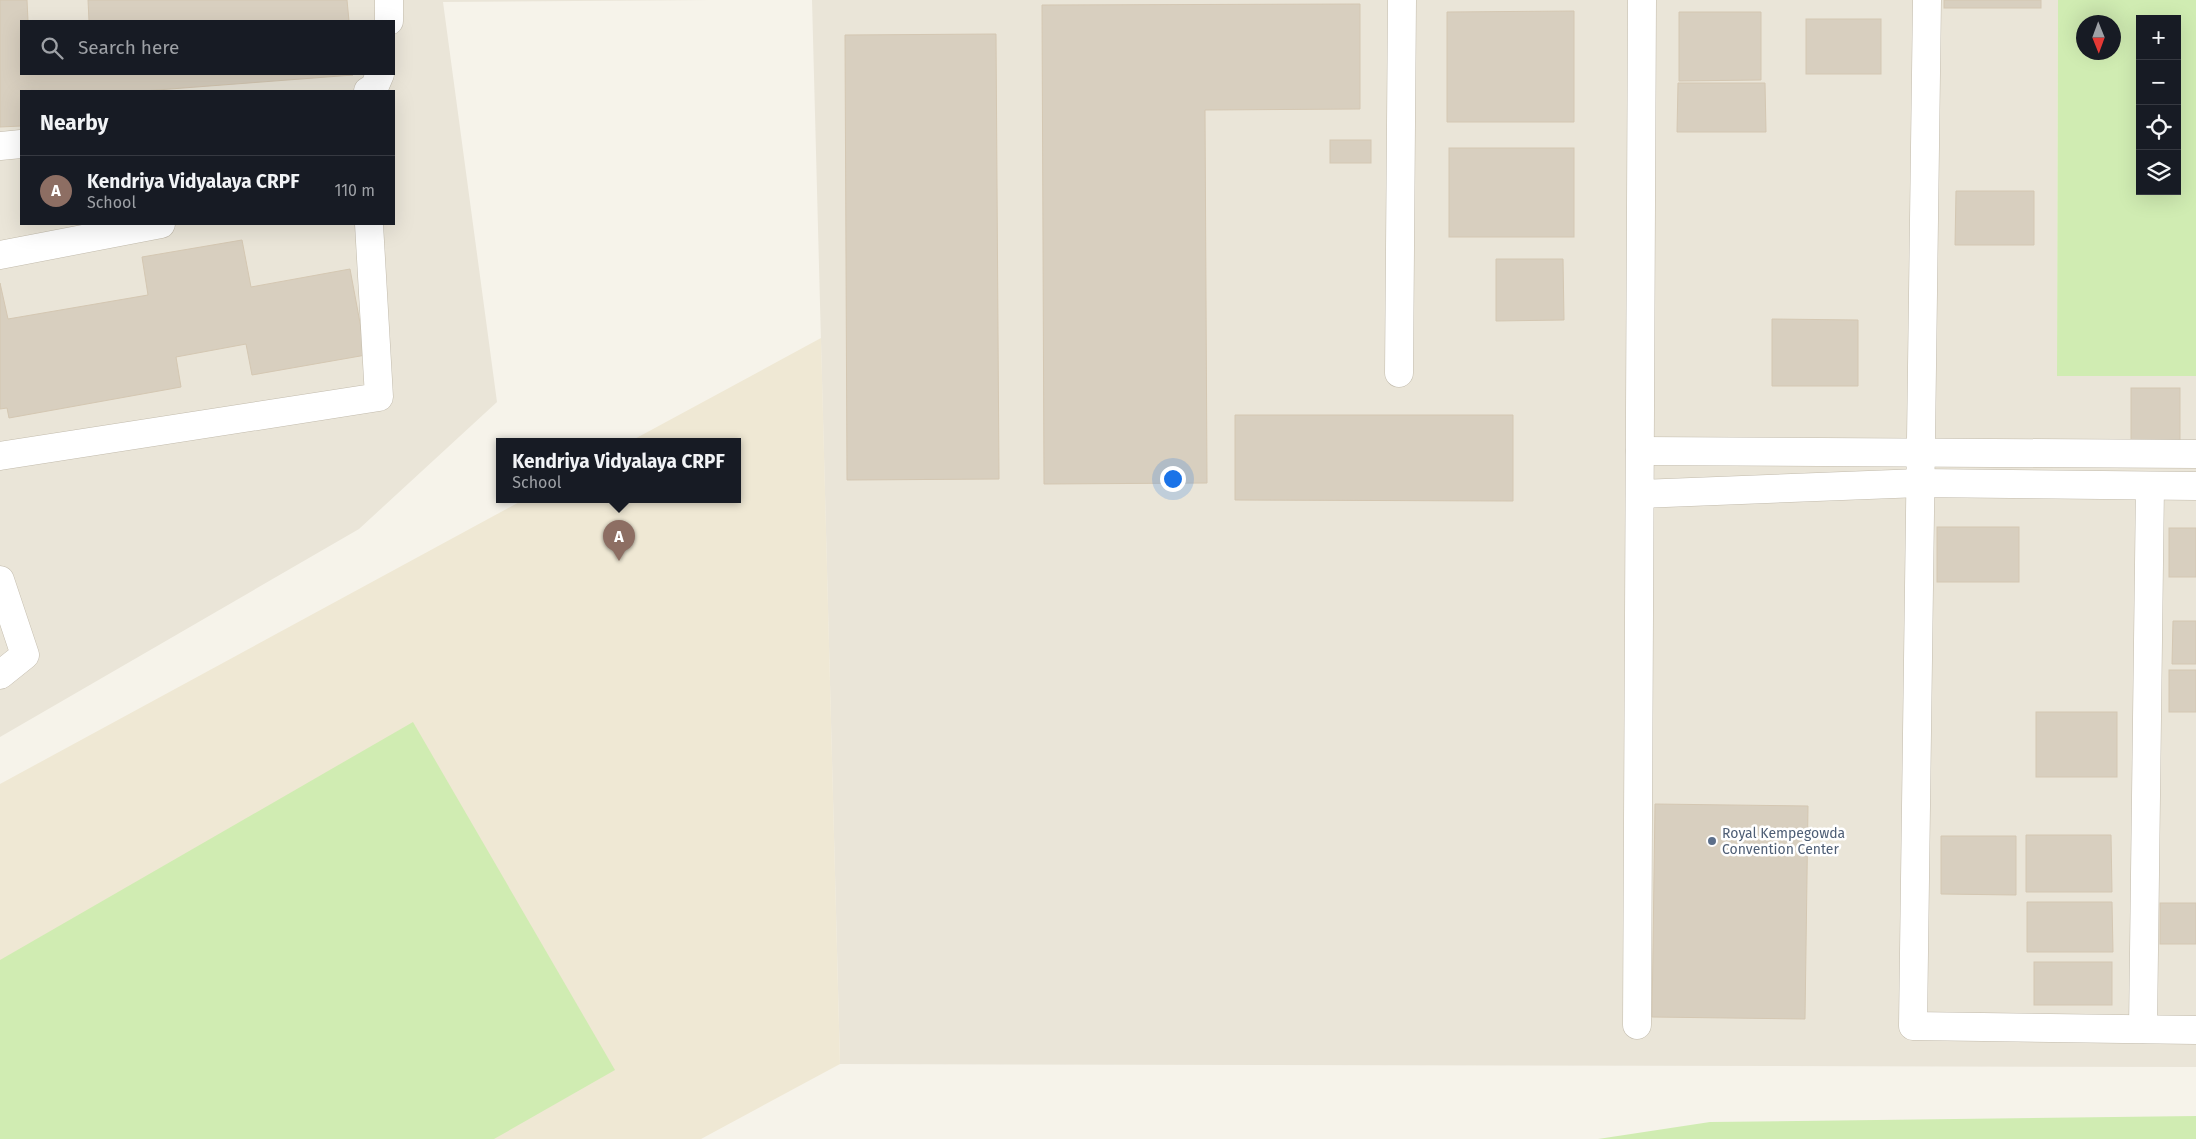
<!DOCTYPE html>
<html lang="en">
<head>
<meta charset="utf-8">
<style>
  :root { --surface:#171b24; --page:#20242c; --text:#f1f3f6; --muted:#9ea1a6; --line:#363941; --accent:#ff4018 }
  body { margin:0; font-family:"Fira Sans",sans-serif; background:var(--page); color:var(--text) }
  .controls { position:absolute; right:15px; top:15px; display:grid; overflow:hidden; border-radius:0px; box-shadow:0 5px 20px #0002 }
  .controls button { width:45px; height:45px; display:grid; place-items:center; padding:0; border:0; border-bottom:1px solid var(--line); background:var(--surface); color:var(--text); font:25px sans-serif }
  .compass { position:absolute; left:2076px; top:15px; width:45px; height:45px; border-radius:50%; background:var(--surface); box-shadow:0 5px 20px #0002; rotate:179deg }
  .you { position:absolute; left:1172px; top:478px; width:18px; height:18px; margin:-12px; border:4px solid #fff; border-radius:50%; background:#1a73e8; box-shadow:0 0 0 8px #1a73e833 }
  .badge { display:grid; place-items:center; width:32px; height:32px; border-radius:50%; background:var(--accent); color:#fff; font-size:16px; font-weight:700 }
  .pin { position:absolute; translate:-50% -41px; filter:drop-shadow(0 1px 2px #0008) }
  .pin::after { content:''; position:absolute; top:26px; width:18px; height:15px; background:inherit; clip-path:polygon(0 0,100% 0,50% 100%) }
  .popup { position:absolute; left:496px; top:438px; width:245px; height:65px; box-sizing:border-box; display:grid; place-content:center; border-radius:0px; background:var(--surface); filter:drop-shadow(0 1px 4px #0005); font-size:16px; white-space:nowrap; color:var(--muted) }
  .popup b { font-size:19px; color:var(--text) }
  .popup::after { content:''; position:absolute; left:50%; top:100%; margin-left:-10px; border:10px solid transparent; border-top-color:var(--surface) }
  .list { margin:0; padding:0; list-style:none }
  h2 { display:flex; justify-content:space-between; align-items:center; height:65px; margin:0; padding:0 20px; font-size:21px }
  h2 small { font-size:16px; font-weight:400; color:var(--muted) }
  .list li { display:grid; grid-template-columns:32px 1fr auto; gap:15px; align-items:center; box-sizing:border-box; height:70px; padding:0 20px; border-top:1px solid var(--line) }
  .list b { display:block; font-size:19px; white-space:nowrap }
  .list p { margin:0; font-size:16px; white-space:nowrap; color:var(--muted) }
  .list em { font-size:16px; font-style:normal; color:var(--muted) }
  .icon { flex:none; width:28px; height:28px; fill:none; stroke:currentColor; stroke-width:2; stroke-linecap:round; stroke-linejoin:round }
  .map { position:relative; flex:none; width:2196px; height:1139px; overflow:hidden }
  .search { position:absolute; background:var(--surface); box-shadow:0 5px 20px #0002; left:20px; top:20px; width:375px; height:55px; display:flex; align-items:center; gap:12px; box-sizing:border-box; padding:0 18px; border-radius:0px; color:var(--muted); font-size:19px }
  .panel { position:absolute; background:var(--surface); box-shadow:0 5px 20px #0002; left:20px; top:90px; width:375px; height:135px; border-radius:0px }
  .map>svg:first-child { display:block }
  .residential { fill:#eae5d8; fill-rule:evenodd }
  .education { fill:#efe8d4 }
  .green { fill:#d0ecb2; fill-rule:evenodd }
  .building { fill:#d8cfbf; stroke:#d4c7b2 }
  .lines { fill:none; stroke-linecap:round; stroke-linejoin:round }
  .minor-casing { stroke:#c2bbac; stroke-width:29 }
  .minor { stroke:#fff; stroke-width:28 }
  .service-dot { fill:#5c6f8a; stroke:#fff; stroke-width:2 }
  .labels { text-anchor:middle; stroke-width:5; stroke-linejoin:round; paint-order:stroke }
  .service-label { font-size:14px; fill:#4e5e75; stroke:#fff; text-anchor:start }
</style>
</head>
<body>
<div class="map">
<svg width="2196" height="1139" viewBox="0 0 2196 1139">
  <rect width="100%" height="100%" fill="#f6f3ea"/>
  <g class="residential">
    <path d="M0,0H711L443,2L497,402L359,529L0,737ZM21,21H394V74H21ZM21,91H394V224H21Z"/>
    <polygon points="812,0 2058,0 2057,375 2196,376 2196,1067 840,1064"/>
  </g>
  <polygon class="education" points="821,338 840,1064 701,1139 0,1139 0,784 523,500 738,500 738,442 629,442"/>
  <g class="green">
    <path d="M2058,0H2196V376H2057ZM2140,19H2177V191H2140ZM2084,22H2114V52H2084Z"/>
    <polygon points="413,722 615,1070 494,1139 0,1139 0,960"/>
    <polygon points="2196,1116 2196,1139 1598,1139 1710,1122"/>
  </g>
  <g class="building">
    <polygon points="0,0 27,0 28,21 21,21 21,74 353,75 144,91 21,91 21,126 0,127"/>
    <polygon points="88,0 347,0 349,21 89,21"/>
    <rect x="1944" y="0" width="97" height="8"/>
    <polygon points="1360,4 1360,109 1205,110 1207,483 1044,484 1042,5"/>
    <polygon points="1574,11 1574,122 1447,122 1447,12"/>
    <polygon points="1679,12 1761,12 1761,80 1679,81"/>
    <rect x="1806" y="19" width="75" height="55"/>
    <polygon points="996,34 999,479 847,480 845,35"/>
    <polygon points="1678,83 1765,83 1766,132 1677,132"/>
    <rect x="1330" y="140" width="41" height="23"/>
    <rect x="1449" y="148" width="125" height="89"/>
    <polygon points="1956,191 2034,191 2034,245 1955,245"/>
    <polygon points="242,240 251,287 350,269 366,355 252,375 246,344 176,357 181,387 9,418 7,408 0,409 0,283 8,319 148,295 142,257"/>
    <polygon points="1496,259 1563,259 1564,320 1496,321"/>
    <polygon points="1772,319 1858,320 1858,386 1772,386"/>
    <rect x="2131" y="388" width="49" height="57"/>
    <polygon points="1235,415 1513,415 1513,501 1235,500"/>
    <rect x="1937" y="527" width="82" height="55"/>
    <rect x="2169" y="528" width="27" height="49"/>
    <polygon points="2173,621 2196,621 2196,664 2172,664"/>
    <rect x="2169" y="670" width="27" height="42"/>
    <rect x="2036" y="712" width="81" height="65"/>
    <polygon points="1655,804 1808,806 1805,1019 1652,1017"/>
    <polygon points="2026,835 2111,835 2112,892 2026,892"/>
    <polygon points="1941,836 2016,836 2016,895 1941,894"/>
    <polygon points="2027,902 2112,902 2113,952 2027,952"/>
    <rect x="2160" y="903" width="36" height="41"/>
    <rect x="2034" y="962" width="78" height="43"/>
  </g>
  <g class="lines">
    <g class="minor-casing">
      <g id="minor">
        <polyline points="1927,0 1913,1026 2196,1030"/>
        <polyline points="389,21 389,0"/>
        <polyline points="368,91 374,88 380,74"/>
        <polyline points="0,146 21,144"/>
        <polyline points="0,255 161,224"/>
        <polyline points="1399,373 1402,0"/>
        <polyline points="1640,451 2196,454"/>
        <polyline points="0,456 379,397 369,224"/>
        <polyline points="1640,494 1920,483 2196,486"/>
        <polyline points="0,580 25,655 0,675"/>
        <polyline points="1637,1025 1642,0"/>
        <polyline points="2143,1029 2150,486"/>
      </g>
    </g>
    <use href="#minor" class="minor"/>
  </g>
  <circle class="service-dot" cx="1712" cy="841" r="5"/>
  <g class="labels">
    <g class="service-label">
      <text x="1722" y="838">Royal Kempegowda<tspan x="1722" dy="16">Convention Center</tspan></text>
    </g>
  </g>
</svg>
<div class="controls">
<button>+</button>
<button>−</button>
<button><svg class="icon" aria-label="locate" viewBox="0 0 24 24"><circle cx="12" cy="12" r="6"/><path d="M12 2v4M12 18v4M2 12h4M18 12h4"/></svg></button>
<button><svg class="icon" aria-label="layers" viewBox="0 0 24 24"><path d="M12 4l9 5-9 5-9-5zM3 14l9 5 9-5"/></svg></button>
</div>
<svg class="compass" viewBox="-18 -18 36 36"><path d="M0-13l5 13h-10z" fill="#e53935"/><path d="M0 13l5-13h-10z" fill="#9ea1a6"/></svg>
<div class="you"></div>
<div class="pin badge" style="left:619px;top:561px;background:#8d6e63">A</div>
<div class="popup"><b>Kendriya Vidyalaya CRPF</b>School</div>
<div class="search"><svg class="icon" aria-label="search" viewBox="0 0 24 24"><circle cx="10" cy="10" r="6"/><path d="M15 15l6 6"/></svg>Search here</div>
<section class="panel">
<h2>Nearby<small></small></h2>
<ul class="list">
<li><span class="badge" style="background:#8d6e63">A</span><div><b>Kendriya Vidyalaya CRPF</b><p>School</p></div><em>110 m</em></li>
</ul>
</section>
</div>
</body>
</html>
